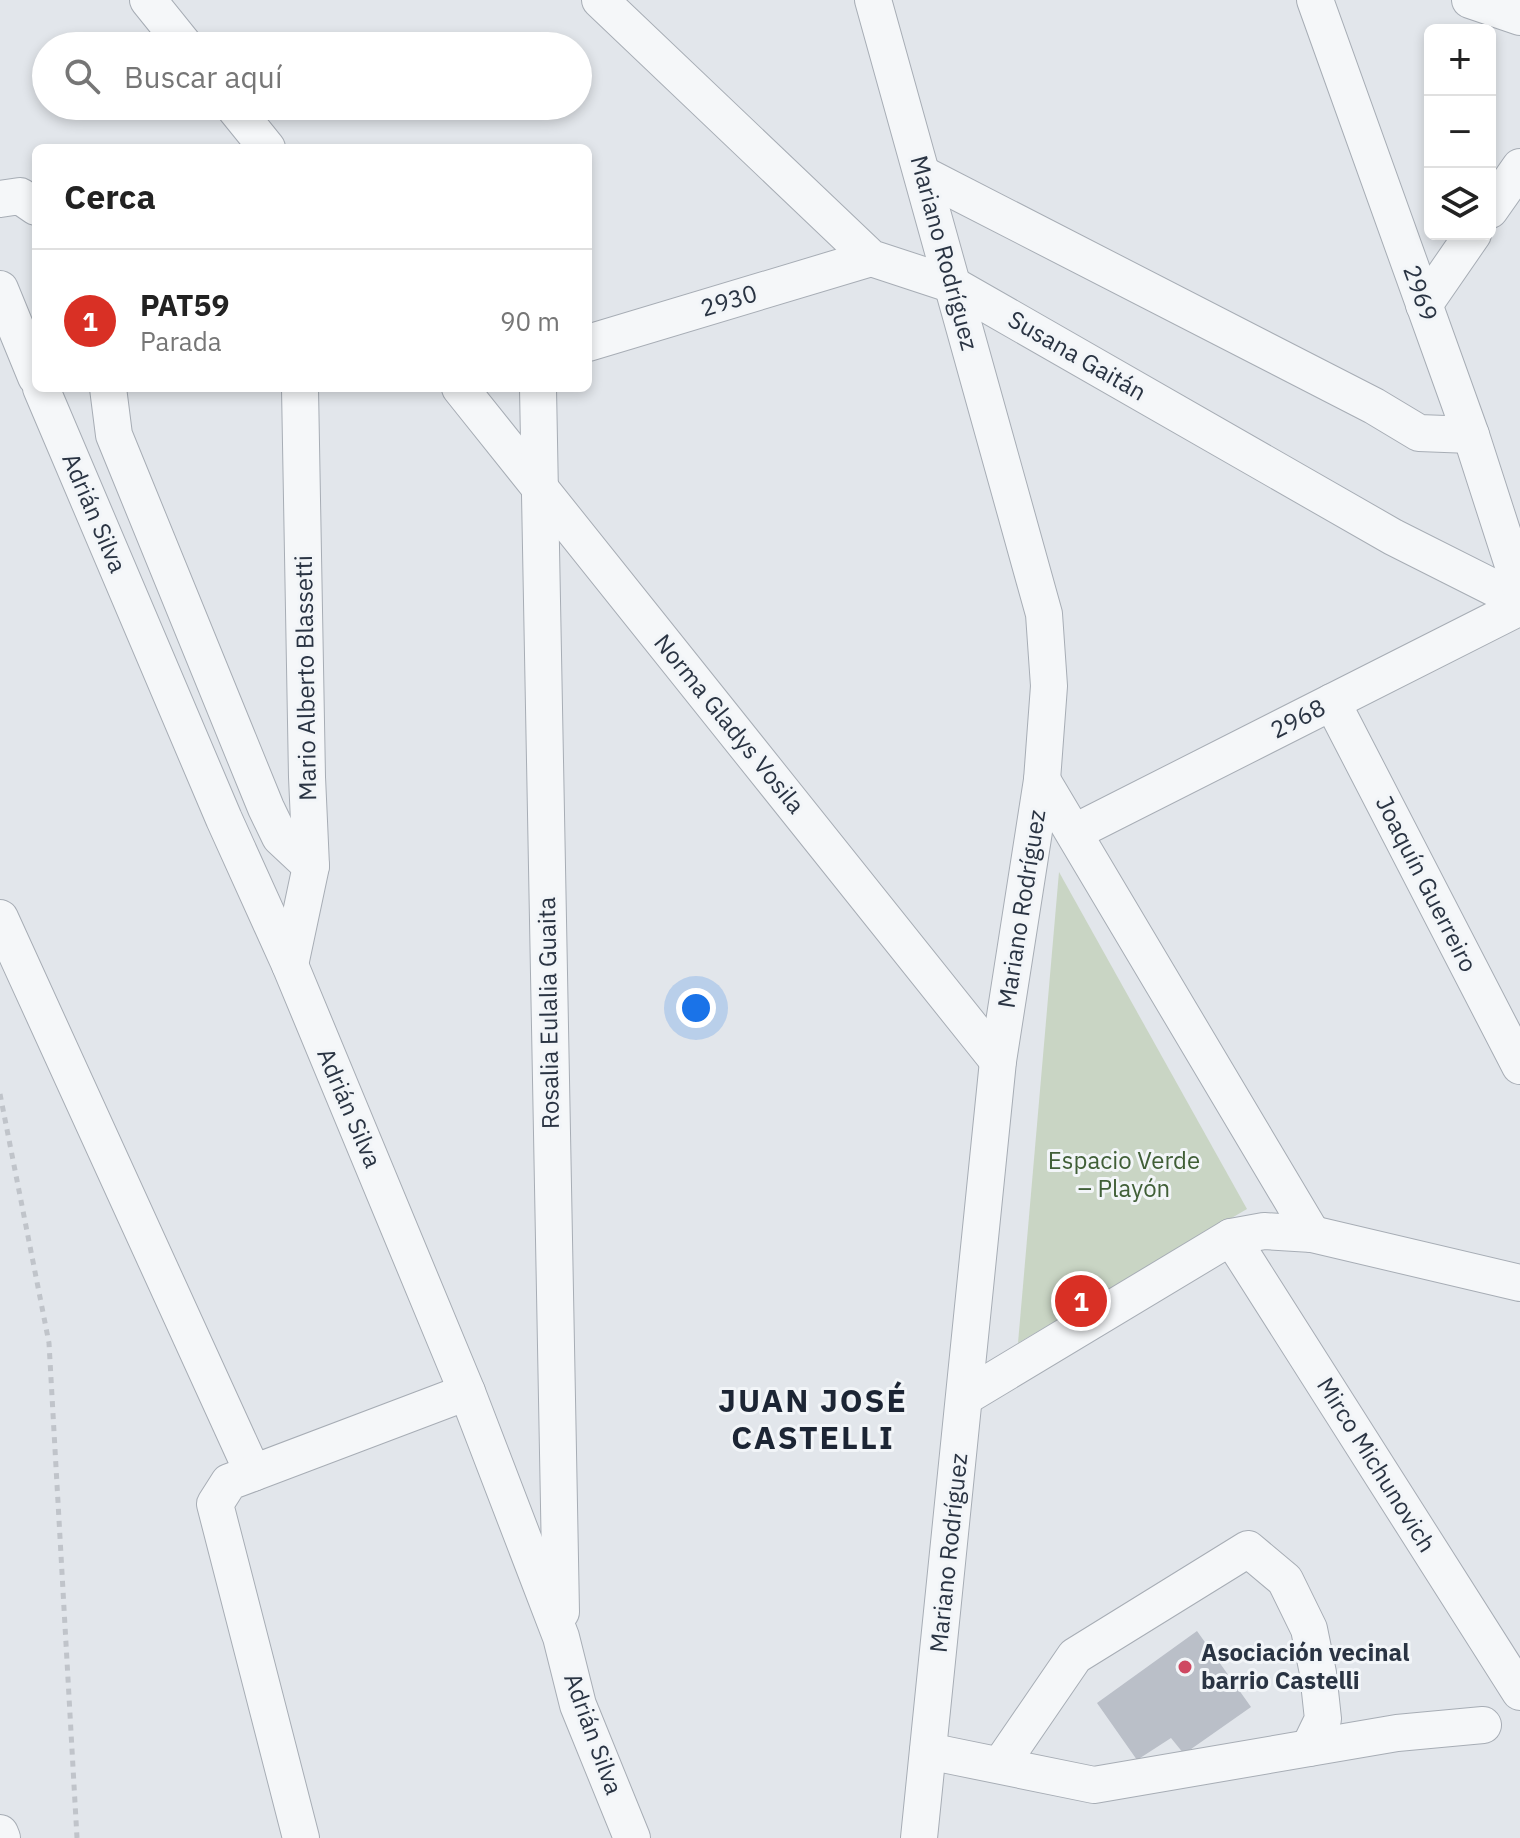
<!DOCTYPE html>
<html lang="es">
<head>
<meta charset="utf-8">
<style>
  :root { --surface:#fff; --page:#f6f6f6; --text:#222; --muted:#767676; --line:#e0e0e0; --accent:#d93025 }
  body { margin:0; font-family:"IBM Plex Sans",sans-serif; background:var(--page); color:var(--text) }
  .controls { position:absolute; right:24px; top:24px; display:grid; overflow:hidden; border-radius:12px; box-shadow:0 4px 12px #0003 }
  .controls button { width:72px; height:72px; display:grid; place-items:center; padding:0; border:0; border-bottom:2px solid var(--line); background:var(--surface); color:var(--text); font:40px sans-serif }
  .you { position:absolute; left:696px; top:1008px; width:28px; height:28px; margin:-20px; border:6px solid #fff; border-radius:50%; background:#1a73e8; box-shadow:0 0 0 12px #1a73e833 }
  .badge { display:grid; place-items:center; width:52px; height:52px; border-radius:50%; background:var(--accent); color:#fff; font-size:26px; font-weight:700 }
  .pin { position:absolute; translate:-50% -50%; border:4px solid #fff; box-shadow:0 2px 8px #0006 }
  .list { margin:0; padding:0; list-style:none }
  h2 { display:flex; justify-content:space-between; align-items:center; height:104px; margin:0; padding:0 32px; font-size:34px }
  h2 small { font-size:26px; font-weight:400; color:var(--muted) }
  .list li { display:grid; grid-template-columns:52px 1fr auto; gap:24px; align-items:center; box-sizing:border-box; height:144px; padding:0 32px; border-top:2px solid var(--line) }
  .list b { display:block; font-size:30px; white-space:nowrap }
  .list p { margin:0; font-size:26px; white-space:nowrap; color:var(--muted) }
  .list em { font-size:26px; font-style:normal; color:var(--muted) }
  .icon { flex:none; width:44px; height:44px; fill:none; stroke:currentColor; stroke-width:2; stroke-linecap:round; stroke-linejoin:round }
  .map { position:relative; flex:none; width:1520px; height:1838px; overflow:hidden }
  .search { position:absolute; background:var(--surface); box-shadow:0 4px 12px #0003; left:32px; top:32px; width:560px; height:88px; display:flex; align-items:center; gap:20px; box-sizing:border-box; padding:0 28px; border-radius:44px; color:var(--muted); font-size:30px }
  .panel { position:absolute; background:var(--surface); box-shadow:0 4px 12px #0003; left:32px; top:144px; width:560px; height:248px; border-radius:12px }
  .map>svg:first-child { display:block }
  .green { fill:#c9d5c4 }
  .building { fill:#babfc8 }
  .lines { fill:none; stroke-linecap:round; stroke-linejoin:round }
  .minor-casing { stroke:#a7adb5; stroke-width:38 }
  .path { stroke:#c0c4ca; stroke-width:5; stroke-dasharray:6 6; stroke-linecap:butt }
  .minor { stroke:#f5f7f9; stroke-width:36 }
  .poi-dot { fill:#cf4862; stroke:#f2f5f8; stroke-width:3 }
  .labels { text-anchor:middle; stroke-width:6; stroke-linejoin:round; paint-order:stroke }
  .street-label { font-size:24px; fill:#2a3443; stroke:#f2f5f8 }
  .park-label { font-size:24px; fill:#405f37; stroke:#f2f5f8 }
  .poi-label { font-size:24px; font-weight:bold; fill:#2a3443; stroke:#f2f5f8; text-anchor:start }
  .district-label { font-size:32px; font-weight:bold; letter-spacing:2px; fill:#1c2534; stroke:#f2f5f8 }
</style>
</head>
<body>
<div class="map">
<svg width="1520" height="1838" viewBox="0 0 1520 1838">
  <rect width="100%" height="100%" fill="#e2e6eb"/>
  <polygon class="green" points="1059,872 1247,1209 1018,1343"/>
  <polygon class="building" points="1197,1631 1251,1707 1184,1754 1171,1738 1137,1760 1097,1703"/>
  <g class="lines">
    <g class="minor-casing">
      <g id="minor">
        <polyline points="148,0 185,46"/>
        <polyline points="600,0 871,258 953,285 1393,537 1520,601"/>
        <polyline points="873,0 1044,614 1049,686 1042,780 998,1061 919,1838"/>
        <polyline points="1315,0 1471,435 1520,587"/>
        <polyline points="1470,0 1520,17"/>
        <polyline points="233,106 267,148"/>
        <polyline points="924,175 1374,406 1419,433 1471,435"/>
        <polyline points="0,199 20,196 36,207"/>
        <polyline points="1490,210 1520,167"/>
        <polyline points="0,289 36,377"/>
        <polyline points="1424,305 1473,234"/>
        <polyline points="588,343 871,258"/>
        <polyline points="41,388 224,819 290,965 467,1392 561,1637 578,1705 632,1838"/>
        <polyline points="108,388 114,435 266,808 280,837 311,866"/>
        <polyline points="460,388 998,1061"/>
        <polyline points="538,388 561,1612"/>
        <polyline points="1332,702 1520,1066"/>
        <polyline points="1042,780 1312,1234"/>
        <polyline points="1075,832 1520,607"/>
        <polyline points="0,918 253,1473 467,1392"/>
        <polyline points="290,965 311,866 307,777 300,388"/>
        <polyline points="1231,1237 1520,1692"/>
        <polyline points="965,1397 1231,1237 1264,1231 1312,1234 1520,1283"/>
        <polyline points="253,1473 229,1482 215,1504 301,1838"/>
        <polyline points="928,1751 1094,1785 1397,1733 1483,1725"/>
        <polyline points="1001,1764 1075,1656 1248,1549 1285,1580 1309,1629 1318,1673 1323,1719 1309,1748"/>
        <polyline points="0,1833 2,1838"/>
      </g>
    </g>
    <polyline class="path" points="0,1094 49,1343 77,1838"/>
    <use href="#minor" class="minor"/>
  </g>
  <circle class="poi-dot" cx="1185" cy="1667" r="8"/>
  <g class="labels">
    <g class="street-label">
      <text transform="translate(944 253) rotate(75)" y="8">Mariano Rodríguez</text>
      <text transform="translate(1420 293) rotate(70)" y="8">2969</text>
      <text transform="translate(729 301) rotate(-17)" y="8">2930</text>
      <text transform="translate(1077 356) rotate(30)" y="8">Susana Gaitán</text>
      <text transform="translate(94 513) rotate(67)" y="8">Adrián Silva</text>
      <text transform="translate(306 678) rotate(-91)" y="8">Mario Alberto Blassetti</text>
      <text transform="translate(1298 719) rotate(-27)" y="8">2968</text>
      <text transform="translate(729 724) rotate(51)" y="8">Norma Gladys Vosila</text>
      <text transform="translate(1426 884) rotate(63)" y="8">Joaquín Guerreiro</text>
      <text transform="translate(1022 909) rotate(-81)" y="8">Mariano Rodríguez</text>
      <text transform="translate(549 1013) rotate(-91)" y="8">Rosalia Eulalia Guaita</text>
      <text transform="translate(349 1108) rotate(67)" y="8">Adrián Silva</text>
      <text transform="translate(1376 1465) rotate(58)" y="8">Mirco Michunovich</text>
      <text transform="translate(949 1553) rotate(-84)" y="8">Mariano Rodríguez</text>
      <text transform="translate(593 1734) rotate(70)" y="8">Adrián Silva</text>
    </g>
    <g class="park-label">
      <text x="1124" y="1169">Espacio Verde<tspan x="1124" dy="28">– Playón</tspan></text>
    </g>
    <g class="poi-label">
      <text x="1201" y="1661">Asociación vecinal<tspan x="1201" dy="28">barrio Castelli</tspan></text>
    </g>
    <g class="district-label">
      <text x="813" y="1412">JUAN JOSÉ<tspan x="813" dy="37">CASTELLI</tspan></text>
    </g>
  </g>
</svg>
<div class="controls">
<button>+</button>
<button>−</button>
<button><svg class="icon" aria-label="layers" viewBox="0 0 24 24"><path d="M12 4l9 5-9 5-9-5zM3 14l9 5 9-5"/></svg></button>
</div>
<div class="you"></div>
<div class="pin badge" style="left:1081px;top:1301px">1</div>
<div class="search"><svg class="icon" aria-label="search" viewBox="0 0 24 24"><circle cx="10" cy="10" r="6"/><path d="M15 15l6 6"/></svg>Buscar aquí</div>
<section class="panel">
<h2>Cerca<small></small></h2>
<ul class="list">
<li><span class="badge">1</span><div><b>PAT59</b><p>Parada</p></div><em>90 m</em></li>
</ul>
</section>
</div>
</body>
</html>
